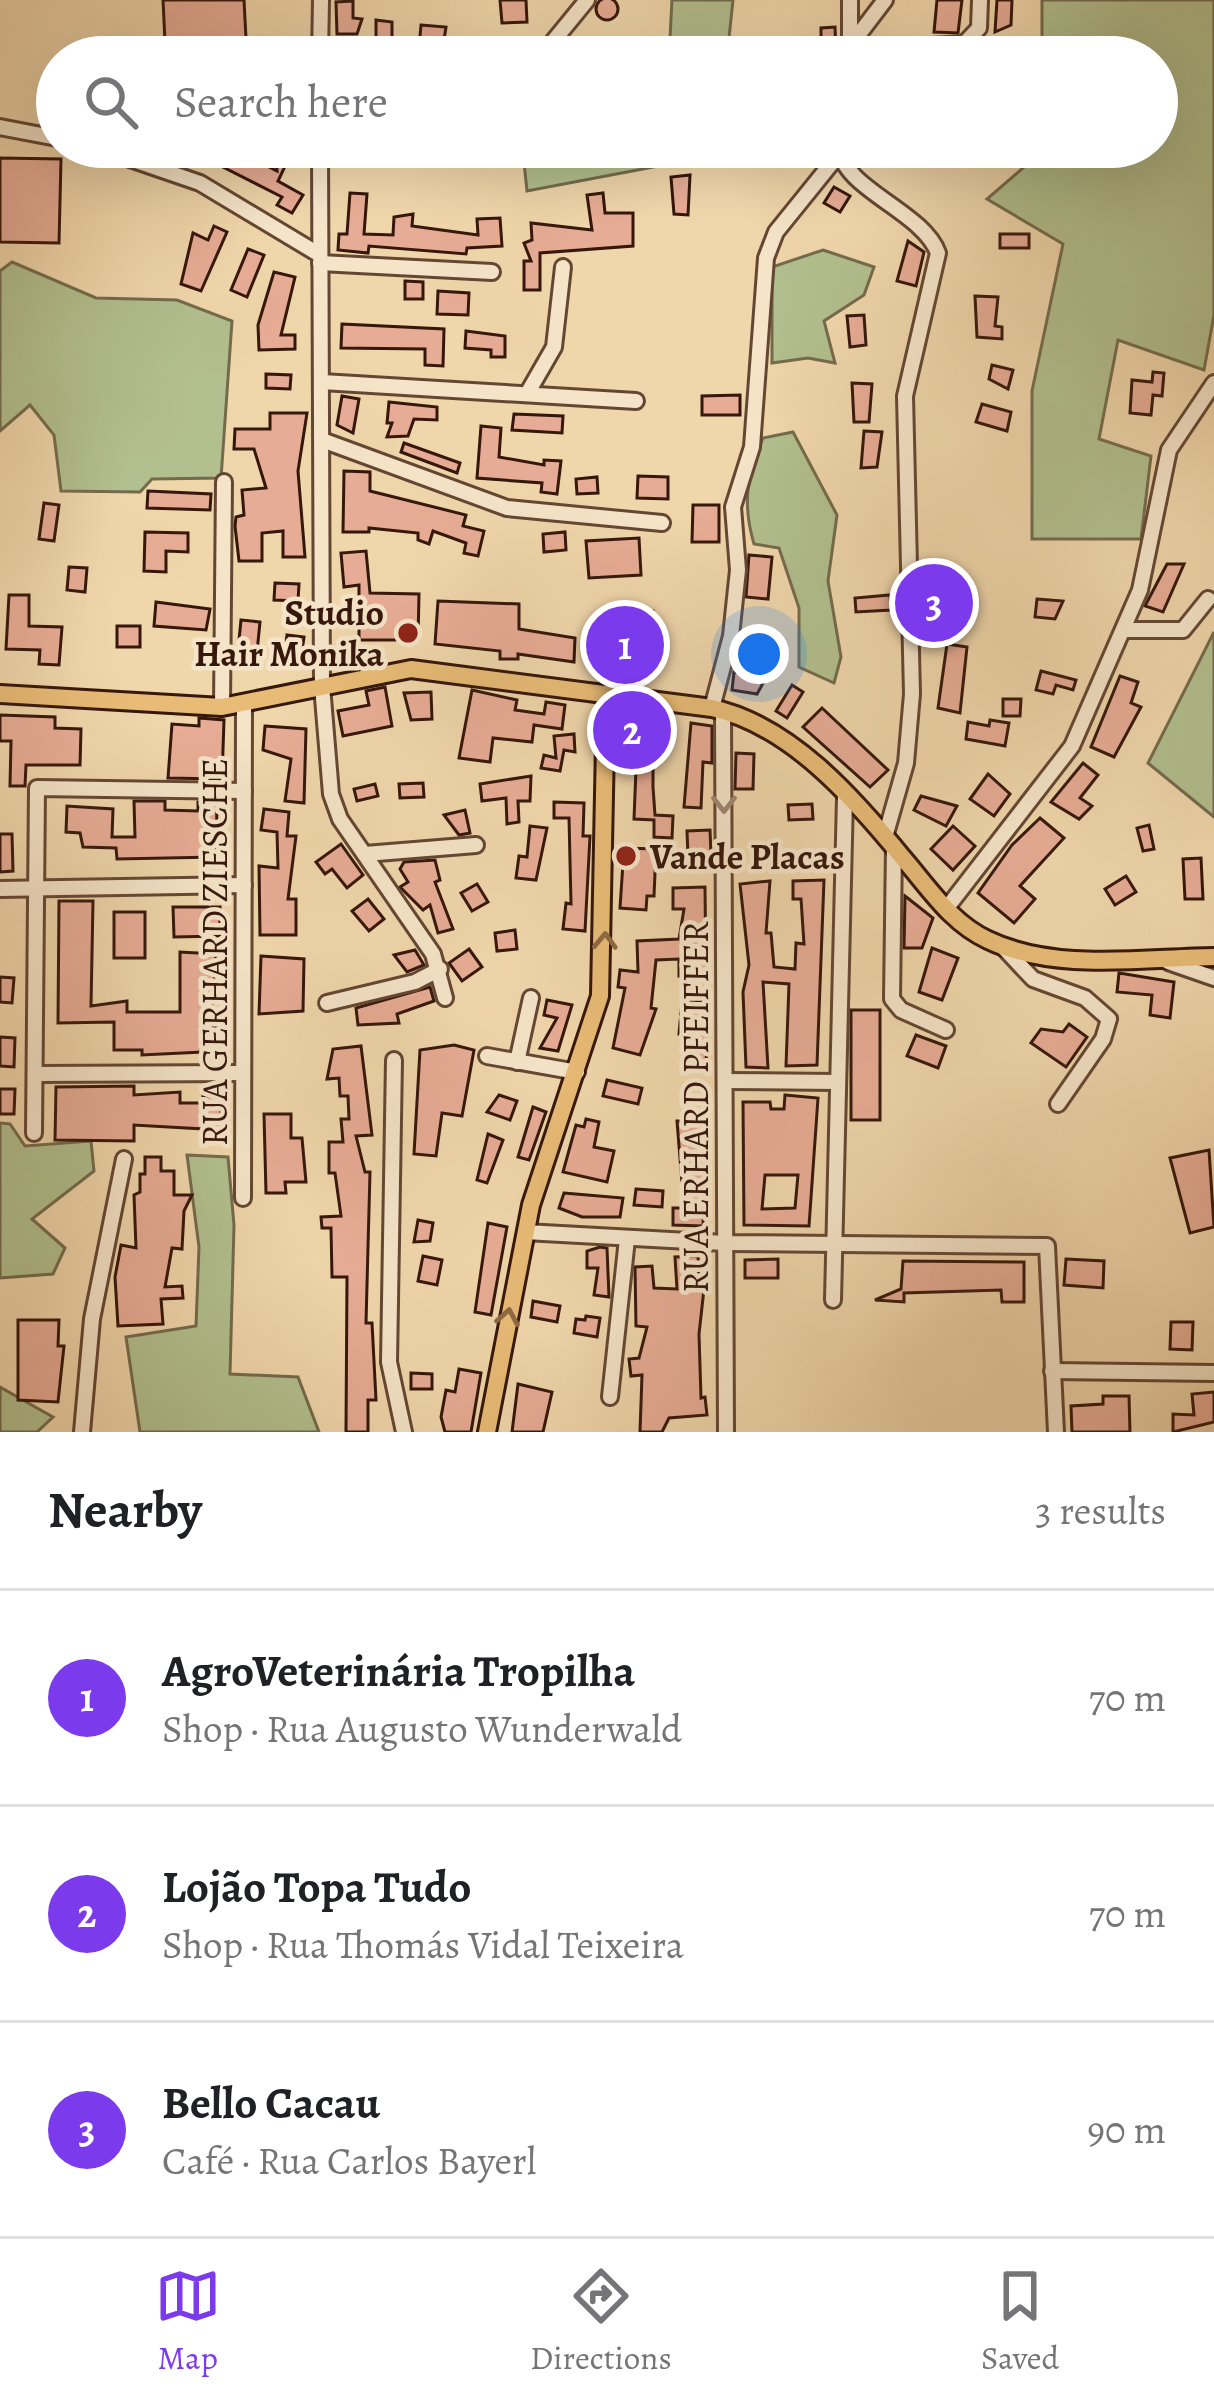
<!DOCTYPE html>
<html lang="en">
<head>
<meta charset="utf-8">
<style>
  :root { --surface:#fff; --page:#f6f6f6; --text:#202124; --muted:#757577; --line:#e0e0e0; --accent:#7c3aed }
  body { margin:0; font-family:Alegreya,serif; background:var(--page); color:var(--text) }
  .you { position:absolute; left:759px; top:654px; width:42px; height:42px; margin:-30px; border:9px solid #fff; border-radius:50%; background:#1a73e8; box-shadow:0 0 0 18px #1a73e833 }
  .badge { display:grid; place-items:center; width:78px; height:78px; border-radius:50%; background:var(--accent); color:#fff; font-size:39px; font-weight:700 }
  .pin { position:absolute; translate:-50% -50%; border:6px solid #fff; box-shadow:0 3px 12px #0006 }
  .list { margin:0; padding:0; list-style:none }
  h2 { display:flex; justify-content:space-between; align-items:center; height:156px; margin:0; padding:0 48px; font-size:51px }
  h2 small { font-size:39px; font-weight:400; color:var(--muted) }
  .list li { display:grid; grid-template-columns:78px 1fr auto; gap:36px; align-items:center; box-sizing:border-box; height:216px; padding:0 48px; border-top:3px solid var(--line) }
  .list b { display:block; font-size:45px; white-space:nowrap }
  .list p { margin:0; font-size:39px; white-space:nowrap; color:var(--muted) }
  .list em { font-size:39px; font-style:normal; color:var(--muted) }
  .icon { flex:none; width:66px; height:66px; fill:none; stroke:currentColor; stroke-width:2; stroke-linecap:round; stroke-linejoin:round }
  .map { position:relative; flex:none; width:1214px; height:1432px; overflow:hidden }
  .search { position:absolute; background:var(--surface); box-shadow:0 12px 48px #0002; left:36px; right:36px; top:36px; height:132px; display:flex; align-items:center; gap:30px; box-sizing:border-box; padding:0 42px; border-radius:66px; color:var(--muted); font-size:45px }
  .sheet { height:804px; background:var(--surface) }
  nav { display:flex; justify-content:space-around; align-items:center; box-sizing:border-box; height:168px; border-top:3px solid var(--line); background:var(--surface); font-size:33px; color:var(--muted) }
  nav a { display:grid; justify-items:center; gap:6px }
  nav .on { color:var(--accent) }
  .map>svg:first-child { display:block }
  .green { fill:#b2bf8e; stroke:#746b4c; stroke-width:3 }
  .building { fill:#e7ac95; stroke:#36170b; stroke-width:3; fill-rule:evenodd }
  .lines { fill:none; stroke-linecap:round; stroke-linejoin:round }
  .minor-casing { stroke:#644733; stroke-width:20 }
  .major-casing { stroke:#36170b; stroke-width:22 }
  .minor { stroke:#f5e4c8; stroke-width:14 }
  .major { stroke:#e8bb76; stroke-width:16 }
  .oneway { stroke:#9f8873 }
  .oneway2 { stroke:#8f6940 }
  .poi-dot { fill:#8f2418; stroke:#f5e4c8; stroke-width:4.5 }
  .labels { text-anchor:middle; stroke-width:9; stroke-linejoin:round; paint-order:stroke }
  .poi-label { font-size:36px; font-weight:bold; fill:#36170b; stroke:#f5e4c8; text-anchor:end }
  .street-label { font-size:36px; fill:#36170b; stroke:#f5e4c8 }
</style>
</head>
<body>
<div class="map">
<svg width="1214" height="1432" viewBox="0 0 1214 1432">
  <rect width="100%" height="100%" fill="#f0d6ab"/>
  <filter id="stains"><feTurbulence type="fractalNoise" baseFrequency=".00167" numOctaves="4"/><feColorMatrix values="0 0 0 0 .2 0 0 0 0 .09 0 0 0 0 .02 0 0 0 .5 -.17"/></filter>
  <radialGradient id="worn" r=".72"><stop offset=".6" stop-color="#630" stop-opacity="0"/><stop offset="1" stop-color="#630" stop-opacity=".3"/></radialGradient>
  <g class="green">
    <polygon points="672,0 733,0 727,57 669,57"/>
    <polygon points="1042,0 1214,0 1214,315 1204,370 1118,340 1099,439 1151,456 1141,539 1032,539 1032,391 1063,244 987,199 1039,154 1040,147 1157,147 1157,57 1042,57"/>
    <polygon points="534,147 704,147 701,158 527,191 523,153"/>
    <polygon points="823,250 874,267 864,295 824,321 835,363 808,358 772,363 772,267"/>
    <polygon points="12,262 96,298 177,300 232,321 221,478 152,479 140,492 61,491 54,435 30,405 0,431 0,271"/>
    <path d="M793,432L837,515L828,581L841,657L834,683L799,667V608L779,548L754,544C742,503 747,477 763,438Z"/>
    <polygon points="1214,632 1214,817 1148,763"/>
    <polygon points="0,1123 10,1124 25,1146 91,1141 94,1171 32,1219 65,1248 53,1274 0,1278"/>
    <polygon points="187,1155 228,1157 234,1225 230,1374 298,1377 319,1432 140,1432 126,1337 196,1326 199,1247"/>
    <polygon points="0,1387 53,1417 37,1432 0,1432"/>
  </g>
  <g class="building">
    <circle cx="607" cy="9" r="11"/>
    <polygon points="163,0 244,0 246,39 228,39 229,57 178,57 165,42"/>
    <polygon points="500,0 526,0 527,22 502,23"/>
    <polygon points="937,0 962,0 958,33 934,32"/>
    <polygon points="997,0 1012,0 1011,25 995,32"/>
    <polygon points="353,1 353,18 362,19 357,34 337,34 336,2"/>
    <polygon points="376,20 392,22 392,39 376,38"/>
    <polygon points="421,25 446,27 444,40 436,40 435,49 419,47"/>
    <polygon points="835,27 836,54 821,54 821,28"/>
    <polygon points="187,147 230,147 277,171 276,149 301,147 302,164 286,164 278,181 303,195 292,213 277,205 282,197 219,165 221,160"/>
    <polygon points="0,158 61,159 59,243 0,242"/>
    <polygon points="690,175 688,215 674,214 671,177"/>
    <polygon points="834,187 850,196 840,212 824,203"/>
    <polygon points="350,193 367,194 364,234 393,235 394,217 413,214 412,226 478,235 477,219 500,218 502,246 467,248 466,254 369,246 368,253 338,250 339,234 347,234"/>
    <polygon points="603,193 605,213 633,213 633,246 540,253 540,290 524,290 524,261 531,261 524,243 532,240 531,223 592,230 587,195"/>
    <polygon points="214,226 227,232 201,291 181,284 193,233 208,240"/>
    <rect x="1000" y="234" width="29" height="14"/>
    <polygon points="908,241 924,252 916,286 897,281"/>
    <polygon points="248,249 264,255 247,297 231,290"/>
    <polygon points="274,272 295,277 281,335 295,335 295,349 259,350 258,325"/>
    <polygon points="405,281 423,282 423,299 405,299"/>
    <polygon points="438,291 469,293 468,315 437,314"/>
    <polygon points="975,296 998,297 995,326 1002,327 1002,339 977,337"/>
    <polygon points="864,315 866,345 850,347 847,316"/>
    <polygon points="342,324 444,329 443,366 425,365 425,349 341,348"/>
    <polygon points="466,331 505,336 505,357 491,357 491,350 465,348"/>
    <polygon points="992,365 1013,370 1008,389 989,379"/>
    <polygon points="1153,372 1164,373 1162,396 1153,395 1151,415 1130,413 1132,380 1152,382"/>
    <polygon points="266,374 291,375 290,389 266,388"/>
    <polygon points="852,383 872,384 869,422 854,422"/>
    <polygon points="740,395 740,415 702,415 702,396"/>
    <polygon points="342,396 359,399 353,433 337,425"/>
    <polygon points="389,402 437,407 437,420 414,419 408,436 387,437 392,423 387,423"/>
    <polygon points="982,404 1011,412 1007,431 976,422"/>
    <polygon points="270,413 307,413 298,471 305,557 283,557 283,531 262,533 262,561 239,561 235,526 236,517 244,515 242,490 266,488 254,449 234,449 235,429 270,429"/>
    <polygon points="514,414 563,416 562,433 512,430"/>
    <polygon points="481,426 501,428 499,457 544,465 544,460 561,461 557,494 541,492 542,483 477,478"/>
    <polygon points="864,431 882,432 877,467 861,468"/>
    <polygon points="404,443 460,463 457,473 401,452"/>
    <polygon points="344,471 370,472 370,491 466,515 463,526 484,531 478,556 464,553 466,543 433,531 429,544 418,540 418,533 369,528 369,532 343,532"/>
    <polygon points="638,476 668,477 668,499 637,498"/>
    <polygon points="597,477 598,493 577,494 576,479"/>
    <polygon points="148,491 211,494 210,510 147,508"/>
    <polygon points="44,503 59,505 54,541 39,539"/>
    <polygon points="693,505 719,505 719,542 692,542"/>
    <polygon points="145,532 188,533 188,552 166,551 166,572 144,571"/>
    <polygon points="565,532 566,550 544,552 543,534"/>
    <polygon points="639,538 641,575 589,578 586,541"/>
    <polygon points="366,551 370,593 419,594 418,640 359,640 359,585 344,587 341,553"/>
    <polygon points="749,555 772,557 768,599 746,597"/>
    <polygon points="1167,564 1184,564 1163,612 1145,606"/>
    <polygon points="69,567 87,568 85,592 67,590"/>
    <polygon points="275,583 299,584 298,601 274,600"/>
    <polygon points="9,595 29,595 29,626 62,627 59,665 39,664 40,650 6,649"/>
    <polygon points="890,595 891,610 856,612 855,598"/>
    <polygon points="1037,599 1063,601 1055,619 1035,617"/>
    <polygon points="438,601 519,604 519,629 575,638 574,662 518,654 518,659 500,659 500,651 435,644"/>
    <polygon points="156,602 210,609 206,630 154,626"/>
    <polygon points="653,611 654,650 602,652 601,613"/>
    <polygon points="241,620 260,622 257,652 238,650"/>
    <rect x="117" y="626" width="23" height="21"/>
    <polygon points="757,630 777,636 767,676 757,694 732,690 734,672 744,673"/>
    <polygon points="287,635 304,637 300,665 283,663"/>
    <polygon points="947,644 967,647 960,713 938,708"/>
    <polygon points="1041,671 1076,680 1073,690 1056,685 1053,694 1036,690"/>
    <polygon points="1120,676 1138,682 1131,703 1141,707 1114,757 1091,747"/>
    <polygon points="792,685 803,692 787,718 776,711"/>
    <polygon points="385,687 392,726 343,736 338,711 369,705 366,691"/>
    <polygon points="472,690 517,700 515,710 544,714 546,702 565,705 562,729 534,725 532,742 493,738 490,762 459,758"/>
    <polygon points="431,692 432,719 411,720 404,693"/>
    <polygon points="1003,699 1021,699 1020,716 1003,716"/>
    <polygon points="822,708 888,770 870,787 803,727"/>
    <polygon points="0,715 55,717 55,728 81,729 80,765 26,765 25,786 10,786 11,741 0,741"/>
    <polygon points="620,717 672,717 672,742 653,742 653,787 655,815 673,816 672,838 654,837 654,820 634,819 636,769 620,769"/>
    <polygon points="199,718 224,720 222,779 168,778 172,724 199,726"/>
    <polygon points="990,720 1009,723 1005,746 966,739 968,722 989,726"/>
    <polygon points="691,723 712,726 712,763 703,762 701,808 684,807"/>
    <polygon points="265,726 306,729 304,803 285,801 291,759 263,750"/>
    <polygon points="574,734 575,752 564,750 560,771 541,768 544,755 556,758 554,736"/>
    <polygon points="736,753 754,754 753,789 735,789"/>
    <polygon points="1083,763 1098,775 1080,798 1092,806 1079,819 1051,802"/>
    <polygon points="988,774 1010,794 994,816 970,799"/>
    <polygon points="531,776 530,801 518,801 519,822 507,824 506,798 482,801 480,784"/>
    <polygon points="423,783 424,797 400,798 399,784"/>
    <polygon points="375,784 378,796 357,801 354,789"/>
    <polygon points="921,796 957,806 946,826 914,810"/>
    <polygon points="134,801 165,801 165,810 198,811 198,802 217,802 216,857 117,859 116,848 83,847 80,833 66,832 67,806 113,809 112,837 135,837"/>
    <polygon points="554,802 584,803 583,836 590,836 585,931 563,929 566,903 571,904 569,818 554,818"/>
    <polygon points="812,804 813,819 789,820 788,805"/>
    <polygon points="264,809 289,812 287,836 296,836 288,899 296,899 296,935 260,935 259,866 278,868 277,832 261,830"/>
    <polygon points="465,810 470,833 459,835 444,815"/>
    <polygon points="1040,818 1064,838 1020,886 1035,899 1014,923 978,893 1012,845"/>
    <polygon points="1149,825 1154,849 1143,851 1137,828"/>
    <polygon points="530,826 547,828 536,880 516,878 519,856 527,857"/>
    <polygon points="953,826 975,846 953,870 931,849"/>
    <polygon points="710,830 711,855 688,856 687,831"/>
    <polygon points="0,834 12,834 13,871 0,872"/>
    <polygon points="341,844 363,875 347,888 332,869 325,874 316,862"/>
    <polygon points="624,848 656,849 654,896 647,896 646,910 620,908"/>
    <polygon points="1201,858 1203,899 1185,899 1183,859"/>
    <polygon points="435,860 440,880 435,882 453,929 438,933 430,905 423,910 400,887 408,882 400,869 404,862"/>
    <polygon points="1126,876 1136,892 1115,905 1105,889"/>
    <polygon points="824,880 817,1065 786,1066 789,984 763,982 768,1068 746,1067 743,992 749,965 740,884 770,881 766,933 771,933 774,967 795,969 796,943 804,944 801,899 793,899 793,881"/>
    <polygon points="477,884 488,902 472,911 461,893"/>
    <polygon points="705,887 706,976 679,976 679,959 656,960 651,1008 656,1009 640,1055 613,1048 625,988 618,987 620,970 638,972 637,941 679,939 684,909 673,909 673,888"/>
    <polygon points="905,896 933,918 922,948 904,948"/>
    <polygon points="368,899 384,919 369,931 352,911"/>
    <polygon points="59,901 93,901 91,1006 127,1001 127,1012 180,1012 180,952 216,954 211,1026 222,1026 223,1051 142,1055 142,1050 114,1050 114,1022 58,1023"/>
    <polygon points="173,907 220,907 220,936 174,937"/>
    <rect x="114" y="912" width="31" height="46"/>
    <polygon points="515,930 517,949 497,951 495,933"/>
    <polygon points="932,948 958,958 942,1000 919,992"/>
    <polygon points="469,949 482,967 462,981 449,963"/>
    <polygon points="415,950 424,965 407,972 394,955"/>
    <polygon points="261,956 304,959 303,1011 259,1014"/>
    <polygon points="1119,973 1174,982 1170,1018 1150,1015 1152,995 1117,992"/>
    <polygon points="0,977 14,978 12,1003 0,1002"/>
    <polygon points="430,987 434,1001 397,1014 399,1023 358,1025 356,1008"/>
    <polygon points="547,1000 572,1005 558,1051 540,1048 557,1018 544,1015"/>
    <polygon points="682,1000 708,1001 706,1065 687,1064 688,1034 679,1034"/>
    <rect x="851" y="1010" width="29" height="110"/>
    <polygon points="1069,1024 1087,1037 1066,1067 1031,1043 1041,1029 1063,1032"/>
    <polygon points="916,1035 946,1046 938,1068 907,1056"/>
    <polygon points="0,1037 15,1038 14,1067 0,1066"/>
    <polygon points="454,1045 474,1050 462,1116 442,1113 436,1156 414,1154 420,1050"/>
    <polygon points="361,1046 372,1135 356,1136 365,1172 370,1172 366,1323 372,1323 376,1400 368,1400 368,1432 346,1432 347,1277 332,1277 331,1228 322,1228 321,1217 341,1216 335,1173 329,1173 329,1142 343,1142 341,1119 349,1119 348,1096 340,1096 339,1078 327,1079 333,1049"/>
    <polygon points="607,1080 642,1088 638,1104 603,1096"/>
    <polygon points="134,1086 134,1095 180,1092 180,1103 203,1103 203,1096 221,1096 221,1142 203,1142 203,1129 134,1125 134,1141 55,1140 56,1087"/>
    <polygon points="0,1089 15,1089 14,1114 0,1114"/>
    <polygon points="499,1095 517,1101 510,1120 487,1112"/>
    <path d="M785,1095L818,1098L809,1226L744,1225L743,1102H770L771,1109H784ZM765,1175H798L795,1208L762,1209Z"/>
    <polygon points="533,1107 546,1112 529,1160 518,1157"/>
    <polygon points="264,1114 291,1114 291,1138 302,1138 306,1182 285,1182 286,1193 266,1193"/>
    <polygon points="586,1119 599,1122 594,1147 614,1151 607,1182 563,1172 576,1125 584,1127"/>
    <polygon points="677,1121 707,1121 703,1226 673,1225 673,1208 684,1208"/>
    <polygon points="488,1134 503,1140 487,1183 477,1180"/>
    <polygon points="1209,1150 1214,1227 1190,1233 1170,1158"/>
    <polygon points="145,1157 161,1157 161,1171 174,1171 174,1195 192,1195 184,1211 182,1249 172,1248 165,1287 182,1286 183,1298 161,1299 163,1324 118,1326 115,1277 121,1245 136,1248 134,1195 140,1192 140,1174 145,1174"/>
    <polygon points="636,1189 663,1191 662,1207 634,1205"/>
    <polygon points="564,1193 623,1198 620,1217 582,1217 559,1208"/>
    <polygon points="418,1220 433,1223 430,1241 414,1242"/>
    <polygon points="488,1223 507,1227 491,1315 475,1312"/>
    <polygon points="600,1247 607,1248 609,1297 594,1295 598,1268 587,1268 587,1251"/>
    <polygon points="423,1256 442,1260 437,1285 418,1281"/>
    <polygon points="698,1256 699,1280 705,1280 699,1334 701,1398 705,1397 707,1415 669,1418 662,1432 640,1432 642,1375 631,1376 629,1359 639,1358 647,1327 636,1326 635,1267 652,1266 654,1288 677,1289 675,1257"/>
    <polygon points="778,1259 778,1278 745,1278 745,1260"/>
    <polygon points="1066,1259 1104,1261 1103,1288 1064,1285"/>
    <polygon points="903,1261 1024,1262 1024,1302 1002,1302 1001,1290 904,1293 904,1302 875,1300 901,1289"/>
    <polygon points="533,1301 560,1306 557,1322 531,1317"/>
    <polygon points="586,1316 600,1318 597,1337 574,1333 576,1319 585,1320"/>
    <polygon points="18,1320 59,1320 58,1346 64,1346 58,1402 18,1400"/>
    <polygon points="1171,1322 1193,1322 1192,1350 1170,1349"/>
    <polygon points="459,1369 481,1373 471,1432 445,1432 441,1417 446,1390 455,1392"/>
    <polygon points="411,1373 432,1374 432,1389 411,1389"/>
    <polygon points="518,1384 552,1392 543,1432 512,1432"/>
    <polygon points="1214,1392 1214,1422 1173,1432 1173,1414 1194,1415 1192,1394"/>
    <polygon points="1103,1396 1129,1396 1130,1432 1072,1432 1071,1406 1103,1404"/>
  </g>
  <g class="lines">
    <g class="minor-casing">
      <g id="minor">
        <polyline points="850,0 850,49"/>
        <polyline points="850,46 885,0"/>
        <polyline points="850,51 964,44 979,28 980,0"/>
        <polyline points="320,57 321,0"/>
        <polyline points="526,57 551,44 587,0"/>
        <polyline points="0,127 57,138"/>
        <polyline points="95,147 200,183 320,255"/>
        <polyline points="320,147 322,686 331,794 340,819 433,954 445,998"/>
        <path d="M840,147C840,188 923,211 938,253L905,396L912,694L906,763L885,837"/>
        <polyline points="320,263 492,272"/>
        <polyline points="322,382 636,401"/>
        <polyline points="527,394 554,347 563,267"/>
        <polyline points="322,440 507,508 662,523"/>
        <polyline points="1126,630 1183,630 1208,599"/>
        <polyline points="222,707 224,482"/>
        <polyline points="712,708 731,636 738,570 733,507 752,447 766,258 776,232 839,154"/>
        <polyline points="723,711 726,1432"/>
        <polyline points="894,846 892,999 901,1010 946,1030"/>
        <polyline points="365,854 476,845"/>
        <polyline points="0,889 244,885"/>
        <polyline points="946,909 1072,746 1140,590 1169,450 1214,383"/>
        <polyline points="1002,946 1033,979 1085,998 1109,1019 1103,1039 1058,1104"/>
        <polyline points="1168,962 1214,978"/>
        <polyline points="327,1003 415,982 440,969"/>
        <polyline points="487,1056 577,1072"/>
        <polyline points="394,1060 389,1362 404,1432"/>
        <polyline points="517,1062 531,998"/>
        <polyline points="35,1074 243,1073"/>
        <polyline points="725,1081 838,1082"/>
        <polyline points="34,1133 37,788 244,791"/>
        <polyline points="243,1198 244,706"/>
        <polyline points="525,1232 725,1243 1047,1246 1056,1432"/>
        <polyline points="833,1300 845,797"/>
        <polyline points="1052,1371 1214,1373"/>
        <polyline points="610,1397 627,1239"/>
        <polyline points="82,1432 92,1319 124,1159"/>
      </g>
    </g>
    <g class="major-casing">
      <g id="major">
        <path d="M0,694L222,707L411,669L712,708C790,725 854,798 903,858C929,888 951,923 988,940C1055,972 1142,958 1214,957"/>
        <polyline points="487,1432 531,1205 600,996 606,694"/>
      </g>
    </g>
    <use href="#minor" class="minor"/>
    <use href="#major" class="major"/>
  </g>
  <defs><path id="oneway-chevron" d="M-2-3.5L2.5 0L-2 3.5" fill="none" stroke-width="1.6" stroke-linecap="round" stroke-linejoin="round" transform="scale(3)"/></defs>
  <use class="oneway" href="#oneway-chevron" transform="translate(724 804) rotate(90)"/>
  <g class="oneway2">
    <use href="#oneway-chevron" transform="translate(605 941) rotate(-88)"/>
    <use href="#oneway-chevron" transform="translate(508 1317) rotate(-80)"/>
  </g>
  <g class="poi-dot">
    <circle cx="408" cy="633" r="12"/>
    <circle cx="626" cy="856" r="12"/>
  </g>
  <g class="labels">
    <g class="poi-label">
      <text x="384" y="625">Studio<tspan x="384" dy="41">Hair Monika</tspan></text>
      <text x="650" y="869" text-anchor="start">Vande Placas</text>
    </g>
    <g class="street-label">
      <text transform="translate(214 952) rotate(-90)" y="13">RUA GERHARD ZIESCHE</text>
      <text transform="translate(695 1107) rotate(-90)" y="13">RUA ERHARD PFEIFFER</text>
    </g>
  </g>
  <rect width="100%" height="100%" filter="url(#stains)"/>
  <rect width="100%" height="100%" fill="url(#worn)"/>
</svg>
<div class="you"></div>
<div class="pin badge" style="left:625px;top:645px">1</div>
<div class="pin badge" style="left:632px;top:730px">2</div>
<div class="pin badge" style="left:934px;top:603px">3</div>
<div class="search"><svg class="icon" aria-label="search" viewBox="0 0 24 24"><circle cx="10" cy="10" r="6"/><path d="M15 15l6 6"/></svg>Search here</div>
</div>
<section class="sheet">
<h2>Nearby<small>3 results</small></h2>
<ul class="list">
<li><span class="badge">1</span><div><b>AgroVeterinária Tropilha</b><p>Shop · Rua Augusto Wunderwald</p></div><em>70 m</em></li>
<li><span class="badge">2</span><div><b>Lojão Topa Tudo</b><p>Shop · Rua Thomás Vidal Teixeira</p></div><em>70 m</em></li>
<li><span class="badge">3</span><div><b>Bello Cacau</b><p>Café · Rua Carlos Bayerl</p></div><em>90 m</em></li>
</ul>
</section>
<nav>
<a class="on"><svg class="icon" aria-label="map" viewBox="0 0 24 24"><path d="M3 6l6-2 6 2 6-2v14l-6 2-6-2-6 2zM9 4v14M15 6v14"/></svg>Map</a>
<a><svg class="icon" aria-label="directions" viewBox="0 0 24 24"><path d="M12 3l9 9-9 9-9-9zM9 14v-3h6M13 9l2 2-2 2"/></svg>Directions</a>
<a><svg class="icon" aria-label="saved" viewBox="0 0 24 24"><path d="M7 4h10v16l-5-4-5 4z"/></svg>Saved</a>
</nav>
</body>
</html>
